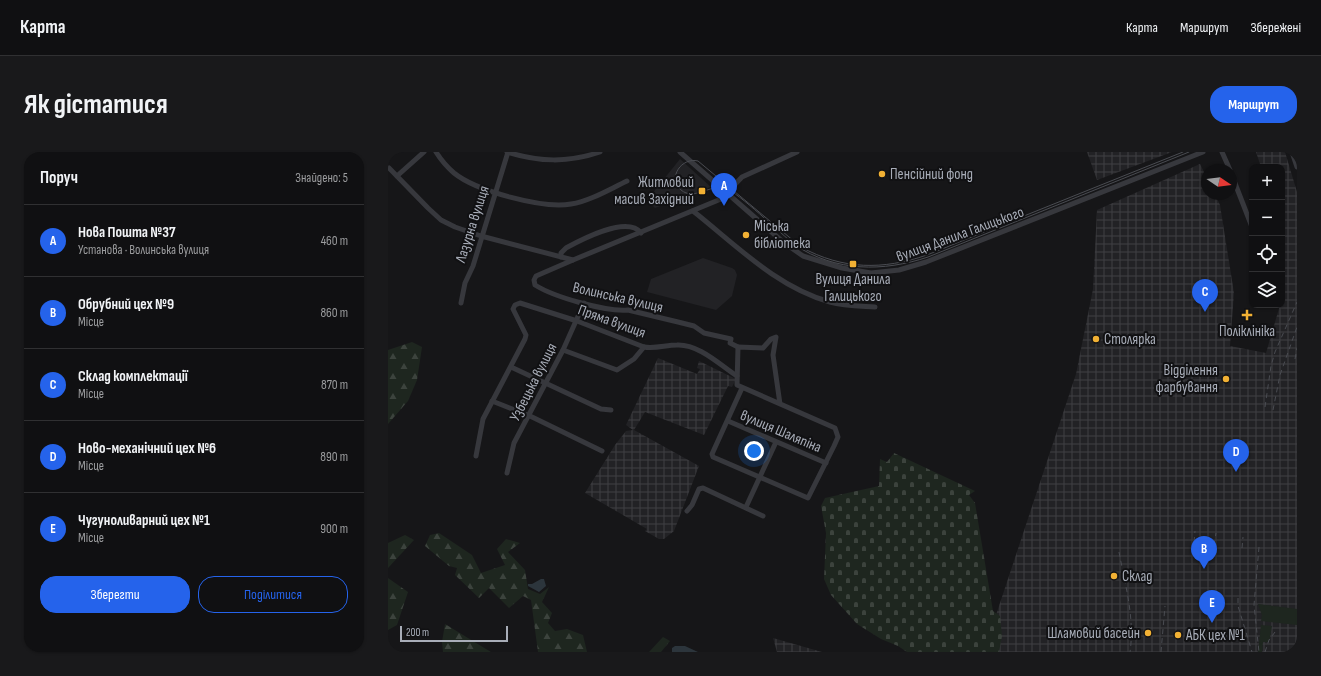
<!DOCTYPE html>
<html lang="uk">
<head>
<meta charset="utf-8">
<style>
  :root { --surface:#101012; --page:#19191b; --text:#f1f3f6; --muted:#9c9d9f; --line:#303032; --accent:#2563eb }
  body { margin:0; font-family:"Sofia Sans Condensed",sans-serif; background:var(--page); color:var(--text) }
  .controls { position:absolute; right:12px; top:12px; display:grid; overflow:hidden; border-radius:8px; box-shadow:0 1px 3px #0004 }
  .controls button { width:36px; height:36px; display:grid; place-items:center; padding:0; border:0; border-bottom:1px solid var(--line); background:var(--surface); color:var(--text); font:20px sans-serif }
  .compass { position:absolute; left:813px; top:12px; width:36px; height:36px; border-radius:50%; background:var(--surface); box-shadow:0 1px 3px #0004; rotate:103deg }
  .scale { position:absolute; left:12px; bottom:10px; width:108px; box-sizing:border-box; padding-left:4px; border:2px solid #a8adb8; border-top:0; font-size:11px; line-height:14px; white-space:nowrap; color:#a8adb8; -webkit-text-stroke:3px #111113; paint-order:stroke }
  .you { position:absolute; left:366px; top:299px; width:14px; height:14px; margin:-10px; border:3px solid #fff; border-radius:50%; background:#1a73e8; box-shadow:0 0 0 6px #1a73e833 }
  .badge { display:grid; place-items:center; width:26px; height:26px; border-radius:50%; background:var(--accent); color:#fff; font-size:13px; font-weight:700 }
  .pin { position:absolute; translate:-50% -33px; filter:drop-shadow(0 1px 2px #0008) }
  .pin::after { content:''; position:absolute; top:21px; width:14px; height:12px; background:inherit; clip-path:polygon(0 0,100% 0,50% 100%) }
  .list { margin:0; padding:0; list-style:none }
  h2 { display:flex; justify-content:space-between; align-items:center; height:52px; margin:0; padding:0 16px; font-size:17px }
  h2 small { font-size:13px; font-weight:400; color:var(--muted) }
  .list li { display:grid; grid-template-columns:26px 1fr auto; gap:12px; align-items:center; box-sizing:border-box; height:72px; padding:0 16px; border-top:1px solid var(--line) }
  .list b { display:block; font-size:15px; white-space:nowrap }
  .list p { margin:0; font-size:13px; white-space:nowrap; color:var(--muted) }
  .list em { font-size:13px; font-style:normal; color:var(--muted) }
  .actions { display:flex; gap:8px; padding:12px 16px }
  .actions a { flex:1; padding:9px 0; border:1px solid var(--accent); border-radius:16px; text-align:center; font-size:14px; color:var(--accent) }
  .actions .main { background:var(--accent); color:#fff }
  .icon { flex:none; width:22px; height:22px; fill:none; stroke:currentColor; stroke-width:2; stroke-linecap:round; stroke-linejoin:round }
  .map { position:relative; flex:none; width:909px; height:500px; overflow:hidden; border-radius:16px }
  header { display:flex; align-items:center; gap:24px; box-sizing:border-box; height:56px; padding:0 20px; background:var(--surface); border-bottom:1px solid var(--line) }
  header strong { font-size:19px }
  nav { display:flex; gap:22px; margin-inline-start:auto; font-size:14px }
  .intro { display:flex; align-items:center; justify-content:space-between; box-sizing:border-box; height:96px; padding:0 24px }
  h1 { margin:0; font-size:28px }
  .button { padding:10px 18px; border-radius:16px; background:var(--accent); color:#fff; font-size:14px; font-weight:700 }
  main { display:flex; gap:24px; padding:0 24px }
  aside { flex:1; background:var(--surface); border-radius:16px; box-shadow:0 1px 3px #0004 }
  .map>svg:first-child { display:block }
  .built { fill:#222225 }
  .industrial { fill:url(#industrial-grid) }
  .green { fill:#1e261f }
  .forest { fill:url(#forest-firs) }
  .cemetery { fill:url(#cemetery-stones) }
  .water { fill:#2c353c }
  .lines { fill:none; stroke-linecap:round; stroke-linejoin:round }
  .minor { stroke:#37383d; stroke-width:5 }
  .tram { stroke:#4a4c52; stroke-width:1 }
  .rail { stroke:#4a4c52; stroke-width:1; stroke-dasharray:5 4; stroke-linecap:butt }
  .poi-dot { fill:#f2b134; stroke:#111113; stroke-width:1.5 }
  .labels { text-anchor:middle; stroke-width:4; stroke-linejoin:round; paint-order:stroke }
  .poi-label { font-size:15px; fill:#a8adb8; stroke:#111113; text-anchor:start }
  .street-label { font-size:15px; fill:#a8adb8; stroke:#111113 }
</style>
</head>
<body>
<header>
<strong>Карта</strong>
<nav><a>Карта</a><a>Маршрут</a><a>Збережені</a></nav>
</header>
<div class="intro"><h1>Як дістатися</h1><a class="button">Маршрут</a></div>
<main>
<aside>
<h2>Поруч<small>Знайдено: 5</small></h2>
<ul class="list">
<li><span class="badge">A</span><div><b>Нова Пошта №37</b><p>Установа · Волинська вулиця</p></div><em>460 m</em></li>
<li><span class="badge">B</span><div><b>Обрубний цех №9</b><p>Місце</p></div><em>860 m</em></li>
<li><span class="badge">C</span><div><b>Склад комплектації</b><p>Місце</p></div><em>870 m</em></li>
<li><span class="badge">D</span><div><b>Ново-механічний цех №6</b><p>Місце</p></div><em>890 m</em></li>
<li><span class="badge">E</span><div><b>Чугуноливарний цех №1</b><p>Місце</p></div><em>900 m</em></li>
</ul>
<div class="actions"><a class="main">Зберегти</a><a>Поділитися</a></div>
</aside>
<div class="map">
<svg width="909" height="500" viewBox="0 0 909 500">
  <defs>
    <pattern id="industrial-grid" width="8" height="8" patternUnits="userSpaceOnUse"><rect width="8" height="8" fill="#222225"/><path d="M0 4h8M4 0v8" fill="none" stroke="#3f3f43"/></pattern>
    <pattern id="forest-firs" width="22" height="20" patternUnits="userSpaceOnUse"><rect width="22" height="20" fill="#1e261f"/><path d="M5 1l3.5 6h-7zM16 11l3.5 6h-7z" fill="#3c433d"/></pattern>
    <pattern id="cemetery-stones" width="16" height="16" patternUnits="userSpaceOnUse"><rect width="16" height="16" fill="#1e261f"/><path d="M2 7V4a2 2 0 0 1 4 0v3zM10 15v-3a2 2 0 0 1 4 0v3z" fill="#3c433d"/></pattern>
  </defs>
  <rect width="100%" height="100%" fill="#161618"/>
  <g class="built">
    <polygon points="292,7 323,35 267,56 259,48"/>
    <polygon points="315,106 344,116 347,118 349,123 344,144 328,158 259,140 263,127"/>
  </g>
  <g class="industrial">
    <polygon points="699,0 784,0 709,28"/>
    <polygon points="868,0 897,0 909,40 909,500 577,500 606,469 688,222 705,137 709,58 812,12 819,26 819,42 827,42 832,53 846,141 842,194 878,201 892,153 894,153 894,15 873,15"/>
    <polygon points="270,206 309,222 312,217 309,216 311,209 348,227 344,235 340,234 316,283 257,260 246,278 311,314 286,379 276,387 271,387 257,379 259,377 197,341 227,293 238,279 245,278 238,273"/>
    <polygon points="385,486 434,500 389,500"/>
  </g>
  <g class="green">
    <polygon points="870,452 909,457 909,473 873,469 874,463"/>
    <polygon points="873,473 884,474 881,490 875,490 874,500 870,500"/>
  </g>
  <g class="forest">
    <polygon points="24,190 34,195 29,228 20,249 0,272 0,198"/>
    <polygon points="51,381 84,403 93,421 117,413 109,397 118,387 132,391 120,400 137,418 140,437 152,442 161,435 154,450 164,461 160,471 167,479 179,477 195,483 199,500 150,500 143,448 135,444 121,456 101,436 91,446 67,423 69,416 61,414 37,394 42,383"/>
    <polygon points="17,383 26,388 0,416 0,391"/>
    <polygon points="0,426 20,440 9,473 0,478"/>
    <polygon points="57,472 98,497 103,500 55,500 54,490"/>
    <polygon points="275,485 282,489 273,500 261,500"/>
  </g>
  <polygon class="cemetery" points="506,301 587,339 581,343 587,351 605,459 612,464 614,484 611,500 519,500 510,494 493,487 469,472 443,443 436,427 438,381 433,354 437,346 491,334 492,307 499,310"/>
  <g class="water">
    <polygon points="153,427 156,427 158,434 151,440 140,434 140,432 144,432"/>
    <polygon points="287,494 297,494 310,500 284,500 284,496"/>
  </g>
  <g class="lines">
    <g class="minor">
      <path d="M48,0C53,8 59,15 66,21C88,39 155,57 183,52C202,49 222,37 239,29"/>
      <path d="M119,0C151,10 180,11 212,0"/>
      <polyline points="292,0 395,90 415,104 454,116 483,121 511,118 538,110 815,0"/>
      <polyline points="834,0 842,18"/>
      <polyline points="904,0 909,15"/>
      <polyline points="1,16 40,56 53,68 67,75 93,84 185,108 333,47 354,25 409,0"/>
      <polyline points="843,21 864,75"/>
      <polyline points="9,24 36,0"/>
      <path d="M305,59C347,92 388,135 442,150C456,154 472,154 487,155"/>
      <path d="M173,105V101L178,96C193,88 239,63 253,81"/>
      <path d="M185,108L148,124L146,128L147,133C166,145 218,160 240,158L290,170L306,174L316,181L343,187L342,191L350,195"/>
      <polyline points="73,151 77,131 85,114 120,0"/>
      <polyline points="175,198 229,218 246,207 256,195"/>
      <polyline points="123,215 213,257 223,258"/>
      <polyline points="354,236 324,302 325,305 420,346 446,294 450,285 447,276 349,233 350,195 375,196 383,187 388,185 385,203 392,252"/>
      <polyline points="104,249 142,264 214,299"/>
      <polyline points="340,269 438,311"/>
      <path d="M88,304L95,267L137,187L138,183L125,157L127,153L132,151L189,169L256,195C267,197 278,193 289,193C311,192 332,213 349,224"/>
      <polyline points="119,321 126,291 175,198 196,151"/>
      <polyline points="358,355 388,290"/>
      <polyline points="299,359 304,353 311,337 315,336 375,364"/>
    </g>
    <g class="tram">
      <path d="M795,0L539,103C495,118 455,118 413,95L310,9C294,5 279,25 293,38C306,49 322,32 337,36C350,40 393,82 407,93C448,120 495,120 540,105L801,0"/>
      <polyline points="290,49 306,43"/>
    </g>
    <g class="rail">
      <polyline points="907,207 909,196"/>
      <polyline points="877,255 883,214 887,200 909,150"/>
      <polyline points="885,258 892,223 909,175"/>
      <polyline points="806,390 807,379"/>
      <polyline points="826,393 828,381"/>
      <polyline points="871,395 866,453 871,500"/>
      <polyline points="854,396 855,385"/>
      <path d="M731,400C737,432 747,466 742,500"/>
      <polyline points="850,446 850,454 864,500"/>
      <polyline points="773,500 777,454"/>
      <polyline points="877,500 881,488 887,480"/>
    </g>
  </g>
  <g class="poi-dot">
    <circle cx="494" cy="22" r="4"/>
    <rect x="310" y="35" width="8" height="8" rx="2"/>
    <circle cx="358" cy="83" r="4"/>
    <rect x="461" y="108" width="8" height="8" rx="2"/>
    <path d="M857 157h4v4h4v4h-4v4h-4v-4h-4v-4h4z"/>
    <circle cx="708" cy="187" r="4"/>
    <circle cx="838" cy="227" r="4"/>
    <circle cx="726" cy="424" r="4"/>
    <circle cx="760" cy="481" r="4"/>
    <circle cx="790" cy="483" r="4"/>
  </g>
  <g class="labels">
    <g class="poi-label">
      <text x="502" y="27">Пенсійний фонд</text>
      <text x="306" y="35" text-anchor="end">Житловий<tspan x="306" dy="17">масив Західний</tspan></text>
      <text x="366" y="79">Міська<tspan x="366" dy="17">бібліотека</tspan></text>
      <text x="465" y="132" text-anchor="middle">Вулиця Данила<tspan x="465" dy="17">Галицького</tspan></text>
      <text x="859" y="184" text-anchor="middle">Поліклініка</text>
      <text x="716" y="192">Столярка</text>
      <text x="830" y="223" text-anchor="end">Відділення<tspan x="830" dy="17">фарбування</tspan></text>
      <text x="734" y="429">Склад</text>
      <text x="752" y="486" text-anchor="end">Шламовий басейн</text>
      <text x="798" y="488">АБК цех №1</text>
    </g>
    <g class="street-label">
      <text transform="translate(84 72) rotate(-72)" y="5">Лазурна вулиця</text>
      <text transform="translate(572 82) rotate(-20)" y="5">вулиця Данила Галицького</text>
      <text transform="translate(230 145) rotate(13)" y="5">Волинська вулиця</text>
      <text transform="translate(224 169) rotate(20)" y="5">Пряма вулиця</text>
      <text transform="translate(145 230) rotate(-63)" y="5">Узбецька вулиця</text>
      <text transform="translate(393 279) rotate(23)" y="5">вулиця Шаляпіна</text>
    </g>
  </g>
</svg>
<div class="controls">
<button>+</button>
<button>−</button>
<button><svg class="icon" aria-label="locate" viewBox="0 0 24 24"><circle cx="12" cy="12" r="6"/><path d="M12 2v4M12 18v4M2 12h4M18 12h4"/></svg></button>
<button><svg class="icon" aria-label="layers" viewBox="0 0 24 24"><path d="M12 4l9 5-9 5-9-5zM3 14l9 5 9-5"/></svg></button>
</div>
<svg class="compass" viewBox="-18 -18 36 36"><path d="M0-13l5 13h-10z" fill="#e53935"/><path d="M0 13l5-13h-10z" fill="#9c9d9f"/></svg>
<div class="scale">200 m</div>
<div class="you"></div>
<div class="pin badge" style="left:336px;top:54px">A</div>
<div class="pin badge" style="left:816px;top:417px">B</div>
<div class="pin badge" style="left:817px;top:160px">C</div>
<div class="pin badge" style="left:848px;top:320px">D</div>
<div class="pin badge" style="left:824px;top:471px">E</div>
</div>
</main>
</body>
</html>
